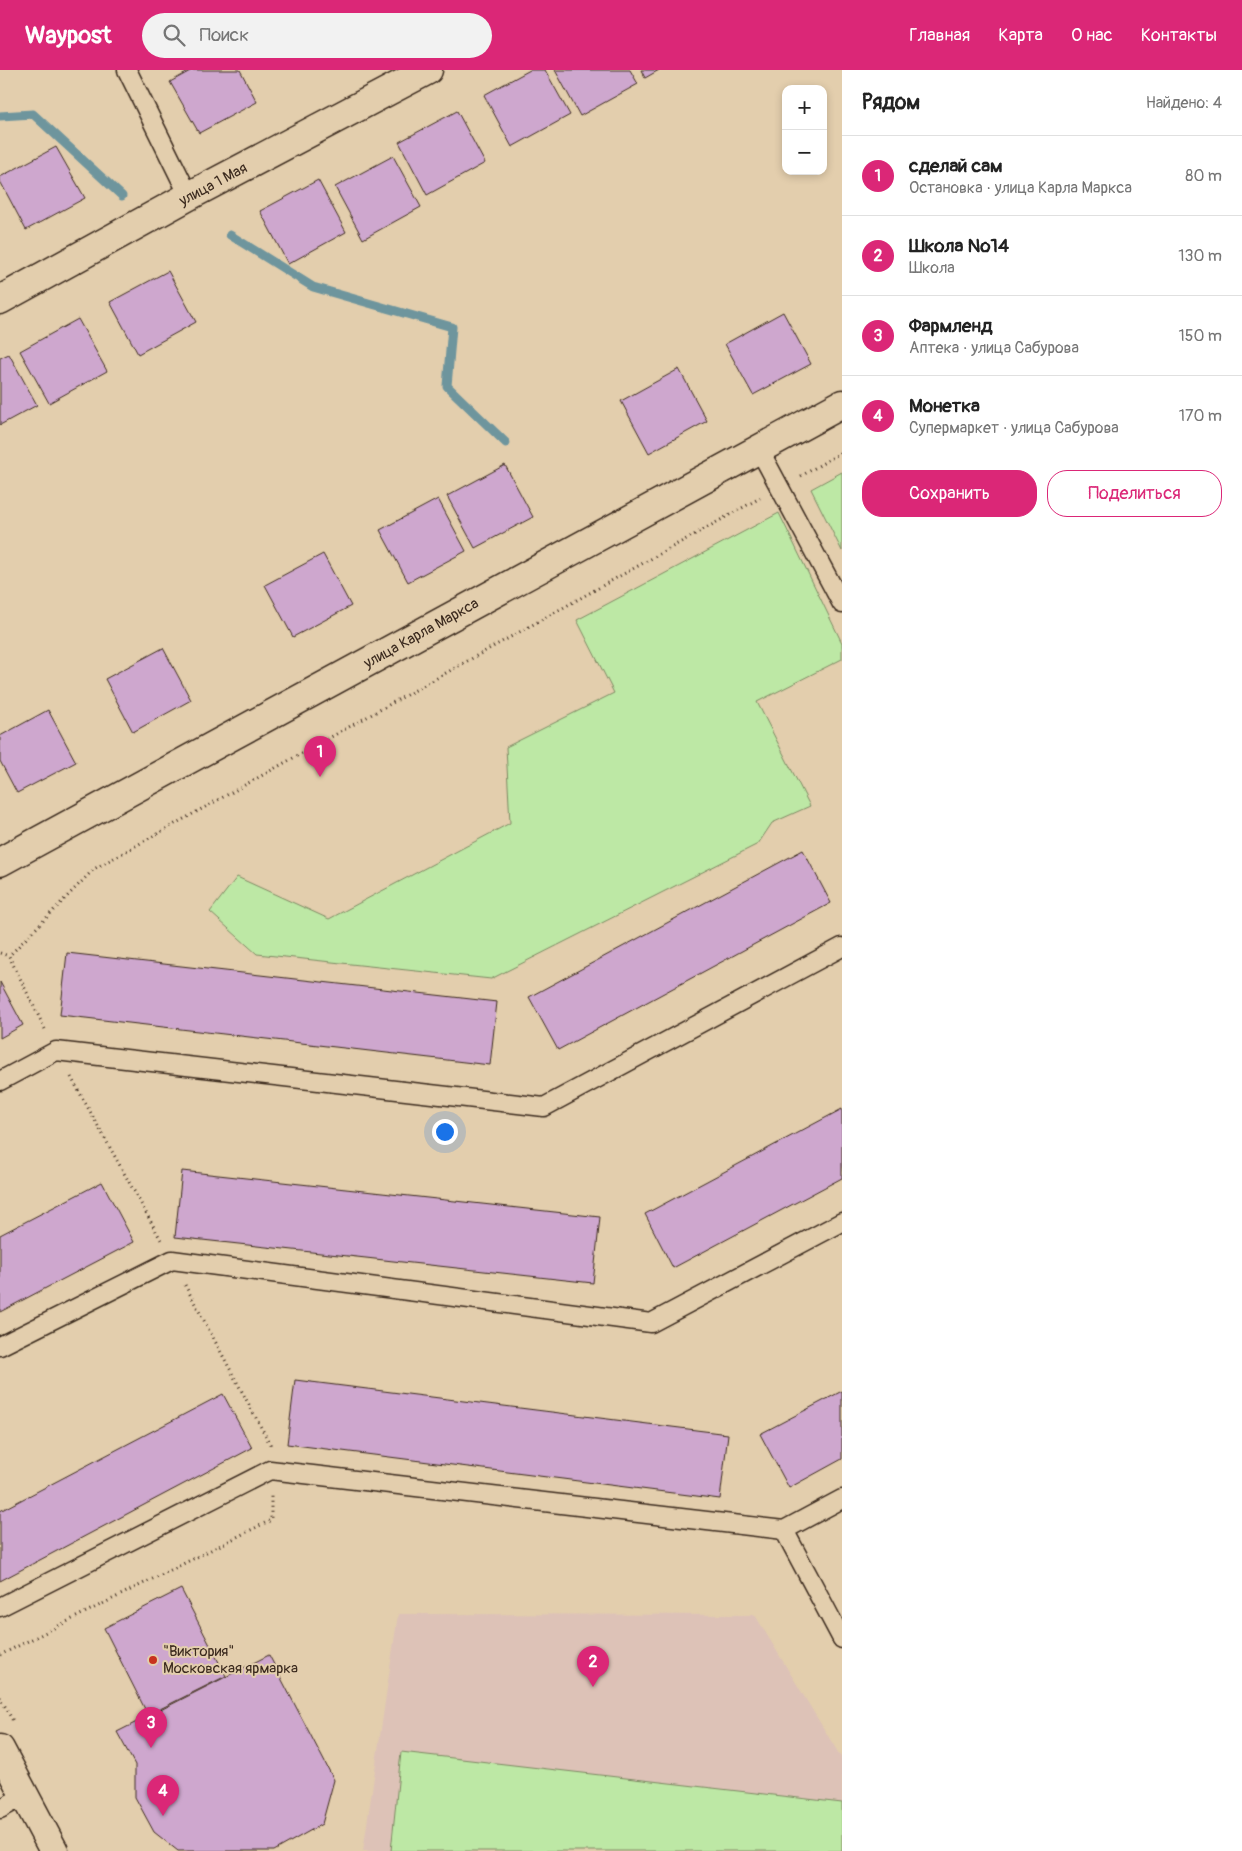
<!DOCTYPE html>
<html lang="ru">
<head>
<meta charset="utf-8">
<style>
  :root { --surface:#fff; --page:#f2f2f2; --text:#222; --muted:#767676; --line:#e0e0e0; --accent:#db2777 }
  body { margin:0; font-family:Pangolin,sans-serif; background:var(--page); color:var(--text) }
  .controls { position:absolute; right:15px; top:15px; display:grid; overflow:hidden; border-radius:10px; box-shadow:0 2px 8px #0003 }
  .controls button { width:45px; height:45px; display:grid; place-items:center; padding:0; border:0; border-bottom:1px solid var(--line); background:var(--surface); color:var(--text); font:25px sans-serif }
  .you { position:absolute; left:444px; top:1061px; width:18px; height:18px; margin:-12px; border:4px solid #fff; border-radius:50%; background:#1a73e8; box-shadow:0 0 0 8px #1a73e833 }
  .badge { display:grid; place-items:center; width:32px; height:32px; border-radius:50%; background:var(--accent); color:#fff; font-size:16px; font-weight:700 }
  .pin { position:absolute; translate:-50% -41px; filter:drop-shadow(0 1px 2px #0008) }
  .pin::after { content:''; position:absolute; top:26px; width:18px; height:15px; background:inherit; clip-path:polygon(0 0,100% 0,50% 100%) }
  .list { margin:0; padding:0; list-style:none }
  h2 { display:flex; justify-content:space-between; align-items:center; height:65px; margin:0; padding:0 20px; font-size:21px }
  h2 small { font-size:16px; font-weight:400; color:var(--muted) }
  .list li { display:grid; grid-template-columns:32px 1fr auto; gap:15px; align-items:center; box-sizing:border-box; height:80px; padding:0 20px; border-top:1px solid var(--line) }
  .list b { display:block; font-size:19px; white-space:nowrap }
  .list p { margin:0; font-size:16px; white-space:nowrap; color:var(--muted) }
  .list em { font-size:16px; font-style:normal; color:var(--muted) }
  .actions { display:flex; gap:10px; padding:15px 20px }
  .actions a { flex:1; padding:11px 0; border:1px solid var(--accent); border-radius:20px; text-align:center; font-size:18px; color:var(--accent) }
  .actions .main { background:var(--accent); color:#fff }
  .icon { flex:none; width:28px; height:28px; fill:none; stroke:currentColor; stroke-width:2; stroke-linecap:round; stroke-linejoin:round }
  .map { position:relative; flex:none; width:842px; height:1781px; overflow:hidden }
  header { display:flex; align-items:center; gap:30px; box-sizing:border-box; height:70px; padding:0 25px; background:var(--accent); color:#fff }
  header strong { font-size:24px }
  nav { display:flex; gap:28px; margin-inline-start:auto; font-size:18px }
  .search { width:350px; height:45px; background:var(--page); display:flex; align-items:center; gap:12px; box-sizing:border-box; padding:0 18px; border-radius:28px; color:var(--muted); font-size:19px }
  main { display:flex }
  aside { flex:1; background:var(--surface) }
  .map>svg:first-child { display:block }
  .built { fill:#ddc2b7 }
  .green { fill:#bde8a5; stroke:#7c8962 }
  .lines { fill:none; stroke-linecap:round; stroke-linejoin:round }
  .stream { stroke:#6e959d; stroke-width:9 }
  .building { fill:#cea7ce; stroke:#3b2a1e }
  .service-casing { stroke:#3b2a1e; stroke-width:21 }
  .minor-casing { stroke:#3b2a1e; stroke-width:31 }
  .tertiary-casing { stroke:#3b2a1e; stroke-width:31 }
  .path { stroke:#3b2a1e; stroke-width:3; stroke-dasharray:1 4; stroke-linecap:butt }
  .service { stroke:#e3cead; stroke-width:18 }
  .minor { stroke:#e3cead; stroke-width:28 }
  .tertiary { stroke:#e3cead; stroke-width:28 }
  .poi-dot { fill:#c8321e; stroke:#e3cead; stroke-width:2 }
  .labels { text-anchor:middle; stroke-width:4; stroke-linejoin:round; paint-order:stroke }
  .street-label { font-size:15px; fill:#3b2a1e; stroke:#e3cead }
  .poi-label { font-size:15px; fill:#3b2a1e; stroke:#e3cead; text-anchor:start }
</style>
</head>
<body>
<header>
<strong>Waypost</strong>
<div class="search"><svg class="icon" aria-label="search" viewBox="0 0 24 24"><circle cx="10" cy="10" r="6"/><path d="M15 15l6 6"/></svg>Поиск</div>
<nav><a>Главная</a><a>Карта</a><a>О нас</a><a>Контакты</a></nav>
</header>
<main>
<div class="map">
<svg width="842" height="1781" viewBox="0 0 842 1781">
  <rect width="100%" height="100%" fill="#e3cead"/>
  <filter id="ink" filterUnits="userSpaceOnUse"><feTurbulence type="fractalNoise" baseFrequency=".02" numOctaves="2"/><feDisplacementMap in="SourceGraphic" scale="10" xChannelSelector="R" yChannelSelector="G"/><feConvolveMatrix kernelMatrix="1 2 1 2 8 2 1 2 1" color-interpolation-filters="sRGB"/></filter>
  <g filter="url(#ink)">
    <polygon class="built" points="398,1544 755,1545 842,1689 842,1781 363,1781"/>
    <g class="green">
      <polygon points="842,402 842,481 811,419"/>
      <polygon points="779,443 842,573 842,589 757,632 810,736 772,753 758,774 491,909 257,884 210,842 237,807 329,849 510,753 506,677 614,623 577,550"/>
      <polygon points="401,1682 842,1733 842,1781 391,1781"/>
    </g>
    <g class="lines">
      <g class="stream">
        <polyline points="0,46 33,44 122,126"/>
        <polyline points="230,165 313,217 452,257 447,316 506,373"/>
      </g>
    </g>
    <g class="building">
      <polygon points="192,0 240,0 257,32 199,63 170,12"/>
      <polygon points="530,0 545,0 570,45 512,77 484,25"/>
      <polygon points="555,0 630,0 638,14 580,46"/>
      <polygon points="641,0 659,0 645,8"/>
      <polygon points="457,41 485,93 427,125 399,72"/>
      <polygon points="56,77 85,128 26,160 0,111 0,107"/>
      <polygon points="393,86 421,137 363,169 335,117"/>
      <polygon points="318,110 346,162 288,194 260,141"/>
      <polygon points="168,201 196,252 138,284 110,232"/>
      <polygon points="783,242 811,294 753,325 725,274"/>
      <polygon points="78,249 107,301 49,333 20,281"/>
      <polygon points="9,284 37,335 0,355 0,288"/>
      <polygon points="679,299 707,351 649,383 621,331"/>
      <polygon points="505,395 533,447 475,478 447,426"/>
      <polygon points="438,429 466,481 408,512 380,460"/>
      <polygon points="323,484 351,536 293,567 265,515"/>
      <polygon points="163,578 191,630 133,662 105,609"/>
      <polygon points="48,640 76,692 17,723 0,691 0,666"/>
      <polygon points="803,780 831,833 558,980 529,927"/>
      <polygon points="67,883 497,932 490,995 60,945"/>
      <polygon points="0,912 23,955 0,968"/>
      <polygon points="842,1039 842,1108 673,1198 645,1144"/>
      <polygon points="182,1101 600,1147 593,1213 175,1167"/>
      <polygon points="102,1112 134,1172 0,1242 0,1165"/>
      <polygon points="295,1310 728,1364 720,1429 287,1374"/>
      <polygon points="842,1321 842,1389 789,1418 760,1364"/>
      <polygon points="223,1324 252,1378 0,1511 0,1441"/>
      <polygon points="181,1519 226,1606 148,1645 104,1558"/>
      <polygon points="269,1585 334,1710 322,1754 274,1781 178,1781 154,1762 135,1727 135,1695 117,1662"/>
    </g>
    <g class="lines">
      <g class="service-casing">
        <g id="service">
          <polyline points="127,0 189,126"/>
          <polyline points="759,379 842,534"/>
          <polyline points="0,1011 56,981 544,1037 842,877"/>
          <polyline points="0,1276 172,1190 651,1253 842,1152"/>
          <polyline points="784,1460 842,1569"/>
          <polyline points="0,1537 270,1400 784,1460 842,1429"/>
          <polyline points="0,1739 24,1726"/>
        </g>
      </g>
      <g class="minor-casing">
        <g id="minor">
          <polyline points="0,230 189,126 428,0"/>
          <polyline points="0,1679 54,1781"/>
        </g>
      </g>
      <g class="tertiary-casing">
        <polyline id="tertiary" points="0,792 842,334"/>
      </g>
      <g class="path">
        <polyline points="801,406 842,382"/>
        <polyline points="0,883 9,886"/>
        <polyline points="45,959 9,886 94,799 760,428"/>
        <polyline points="71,1007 161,1170"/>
        <polyline points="185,1215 270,1374 270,1377"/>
        <polyline points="0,1585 271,1450 271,1426"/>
        <polyline points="0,1627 14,1653"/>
      </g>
      <use href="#service" class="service"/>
      <use href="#minor" class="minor"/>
      <use href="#tertiary" class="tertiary"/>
    </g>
  </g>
  <circle class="poi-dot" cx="153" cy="1590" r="5"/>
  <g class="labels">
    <g class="street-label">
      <text transform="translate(213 114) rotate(-28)" y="5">улица 1 Мая</text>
      <text transform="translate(421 563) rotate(-29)" y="5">улица Карла Маркса</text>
    </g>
    <g class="poi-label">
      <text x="163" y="1586">"Виктория"<tspan x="163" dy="17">Московская ярмарка</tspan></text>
    </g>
  </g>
</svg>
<div class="controls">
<button>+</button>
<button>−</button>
</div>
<div class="you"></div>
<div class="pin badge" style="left:320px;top:707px">1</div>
<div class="pin badge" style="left:593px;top:1617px">2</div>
<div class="pin badge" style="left:151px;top:1678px">3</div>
<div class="pin badge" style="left:163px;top:1746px">4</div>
</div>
<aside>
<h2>Рядом<small>Найдено: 4</small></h2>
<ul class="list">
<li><span class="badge">1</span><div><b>сделай сам</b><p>Остановка · улица Карла Маркса</p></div><em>80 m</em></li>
<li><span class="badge">2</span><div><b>Школа №14</b><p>Школа</p></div><em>130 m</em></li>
<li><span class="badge">3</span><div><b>Фармленд</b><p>Аптека · улица Сабурова</p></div><em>150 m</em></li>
<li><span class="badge">4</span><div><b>Монетка</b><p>Супермаркет · улица Сабурова</p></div><em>170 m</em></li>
</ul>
<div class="actions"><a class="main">Сохранить</a><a>Поделиться</a></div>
</aside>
</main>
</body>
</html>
